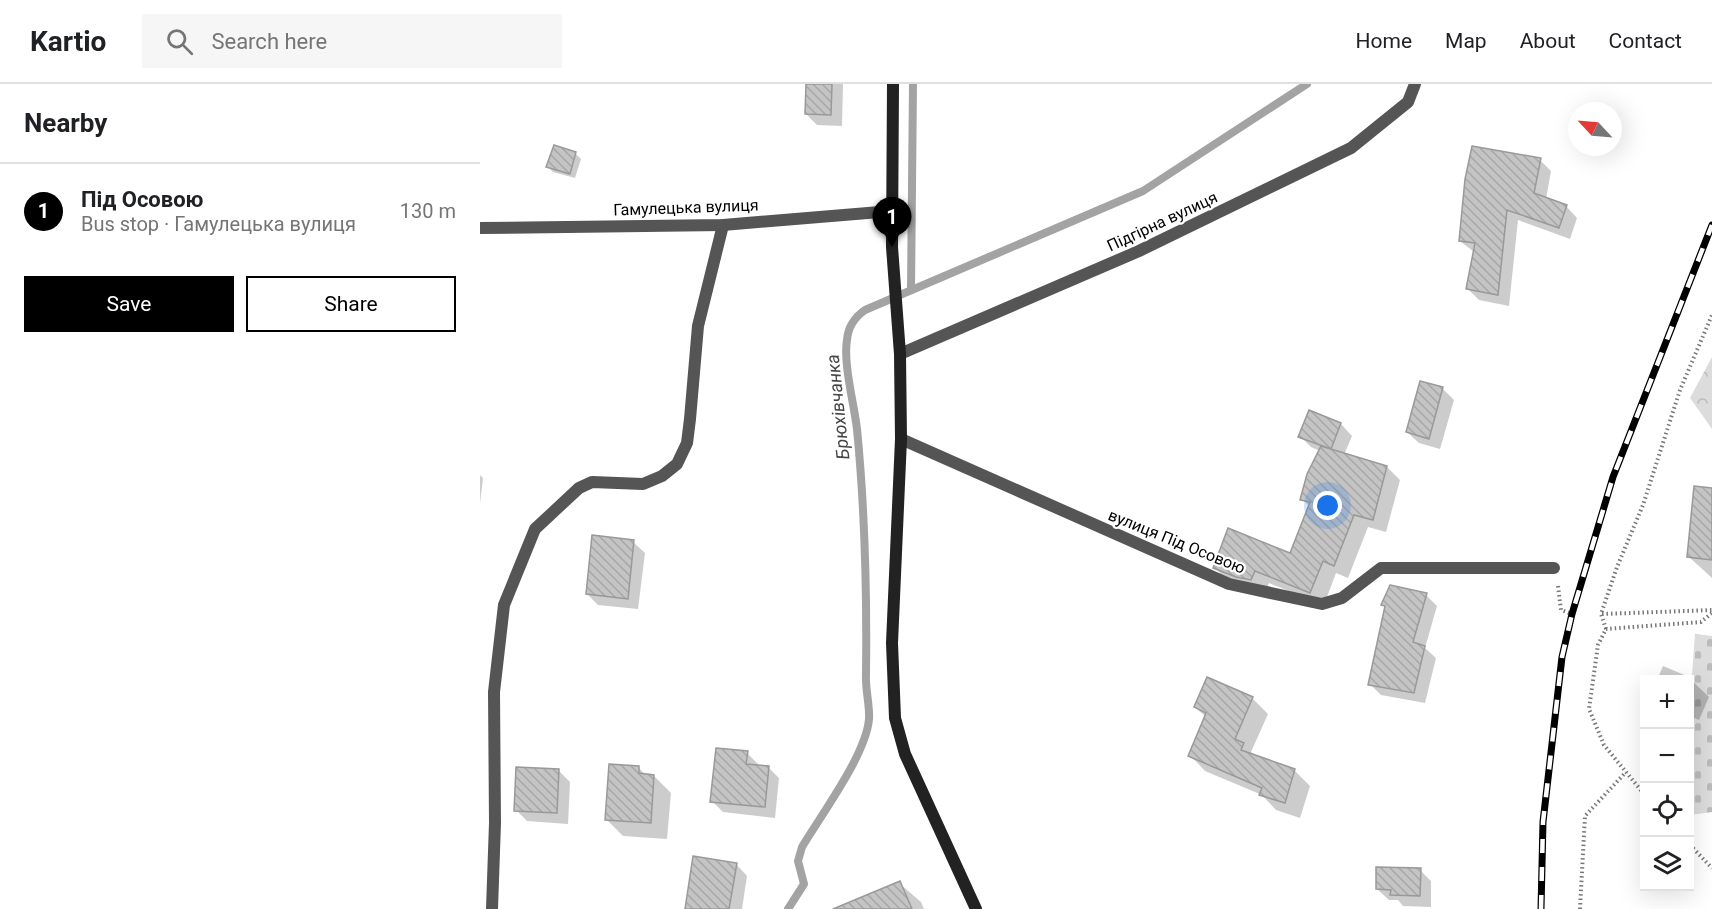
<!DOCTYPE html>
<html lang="en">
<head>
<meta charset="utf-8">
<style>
  :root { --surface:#fff; --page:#f6f6f6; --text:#202124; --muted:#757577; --line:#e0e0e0; --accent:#000 }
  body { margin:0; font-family:Roboto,sans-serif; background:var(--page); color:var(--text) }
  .controls { position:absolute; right:18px; bottom:18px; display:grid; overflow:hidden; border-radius:0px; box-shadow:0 6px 24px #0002 }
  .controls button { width:54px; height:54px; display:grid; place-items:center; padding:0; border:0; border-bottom:2px solid var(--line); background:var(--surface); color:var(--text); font:30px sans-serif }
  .compass { position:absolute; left:1088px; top:18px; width:54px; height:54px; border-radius:50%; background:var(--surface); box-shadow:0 6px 24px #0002; rotate:296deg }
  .you { position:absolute; left:848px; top:422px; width:21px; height:21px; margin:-15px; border:4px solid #fff; border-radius:50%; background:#1a73e8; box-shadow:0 0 0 9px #1a73e833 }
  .badge { display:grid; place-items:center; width:39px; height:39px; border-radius:50%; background:var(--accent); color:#fff; font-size:20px; font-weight:700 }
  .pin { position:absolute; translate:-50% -50px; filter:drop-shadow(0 2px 3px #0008) }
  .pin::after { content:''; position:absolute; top:32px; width:21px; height:18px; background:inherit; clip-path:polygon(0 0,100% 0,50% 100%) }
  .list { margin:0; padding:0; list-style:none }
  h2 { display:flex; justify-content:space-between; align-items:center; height:78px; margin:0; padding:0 24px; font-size:26px }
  h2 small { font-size:20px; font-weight:400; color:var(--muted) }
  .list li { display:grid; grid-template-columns:39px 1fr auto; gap:18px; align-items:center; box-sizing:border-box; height:96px; padding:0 24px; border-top:2px solid var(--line) }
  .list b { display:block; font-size:22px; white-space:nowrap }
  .list p { margin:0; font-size:20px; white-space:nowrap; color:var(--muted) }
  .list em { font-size:20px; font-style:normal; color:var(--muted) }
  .actions { display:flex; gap:12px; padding:18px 24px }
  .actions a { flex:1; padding:14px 0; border:2px solid var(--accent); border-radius:0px; text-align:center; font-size:21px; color:var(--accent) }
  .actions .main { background:var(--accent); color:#fff }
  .icon { flex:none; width:33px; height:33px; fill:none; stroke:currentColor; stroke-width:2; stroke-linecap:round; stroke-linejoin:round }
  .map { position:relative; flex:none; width:1232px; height:825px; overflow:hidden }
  header { display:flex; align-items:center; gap:36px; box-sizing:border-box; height:84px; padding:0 30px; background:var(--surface); border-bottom:2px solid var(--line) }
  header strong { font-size:28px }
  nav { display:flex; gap:33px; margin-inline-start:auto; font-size:21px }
  .search { width:420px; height:54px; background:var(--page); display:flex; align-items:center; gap:15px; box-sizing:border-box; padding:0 21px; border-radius:0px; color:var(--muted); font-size:22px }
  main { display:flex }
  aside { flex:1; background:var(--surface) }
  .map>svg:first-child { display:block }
  .forest { fill:url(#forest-crowns) }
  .cemetery { fill:url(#cemetery-stones) }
  .shadow { fill:#0003 }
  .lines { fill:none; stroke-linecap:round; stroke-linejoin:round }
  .stream { stroke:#a3a3a3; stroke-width:8 }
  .building { fill:url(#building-back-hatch); stroke:#999; stroke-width:1.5 }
  .path { stroke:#777; stroke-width:4; stroke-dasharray:1.5 3; stroke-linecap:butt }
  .street { stroke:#555; stroke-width:12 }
  .secondary { stroke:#222; stroke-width:12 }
  .rail-casing { stroke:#000; stroke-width:7 }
  .rail { stroke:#fff; stroke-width:4.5; stroke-dasharray:14; stroke-linecap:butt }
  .labels { text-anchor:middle; stroke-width:4.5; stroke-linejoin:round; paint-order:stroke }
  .street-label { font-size:16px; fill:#000; stroke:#fff }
  .water-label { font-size:18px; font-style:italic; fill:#444; stroke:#fff }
</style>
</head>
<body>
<header>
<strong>Kartio</strong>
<div class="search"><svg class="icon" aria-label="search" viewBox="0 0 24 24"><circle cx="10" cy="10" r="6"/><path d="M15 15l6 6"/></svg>Search here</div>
<nav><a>Home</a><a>Map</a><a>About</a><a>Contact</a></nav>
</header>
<main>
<aside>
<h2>Nearby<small></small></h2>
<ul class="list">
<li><span class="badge">1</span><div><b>Під Осовою</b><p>Bus stop · Гамулецька вулиця</p></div><em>130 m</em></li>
</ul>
<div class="actions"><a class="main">Save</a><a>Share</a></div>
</aside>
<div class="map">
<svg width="1232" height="825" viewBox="0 0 1232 825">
  <defs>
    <pattern id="forest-crowns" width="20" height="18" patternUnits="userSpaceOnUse" patternTransform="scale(1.5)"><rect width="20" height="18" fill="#dcdcdc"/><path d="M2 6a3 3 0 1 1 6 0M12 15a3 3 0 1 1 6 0" fill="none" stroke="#bbb"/></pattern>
    <pattern id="cemetery-stones" width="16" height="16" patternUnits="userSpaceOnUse" patternTransform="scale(1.5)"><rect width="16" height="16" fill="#dcdcdc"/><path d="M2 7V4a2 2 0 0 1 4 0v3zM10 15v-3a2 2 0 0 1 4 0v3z" fill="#bbb"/></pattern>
    <pattern id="building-back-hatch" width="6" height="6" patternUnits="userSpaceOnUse" patternTransform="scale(1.5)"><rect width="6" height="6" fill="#c4c4c4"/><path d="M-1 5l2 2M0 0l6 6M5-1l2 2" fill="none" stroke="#a7a7a7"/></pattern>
  </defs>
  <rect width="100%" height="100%" fill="#fff"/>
  <polygon class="forest" points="1232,273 1232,345 1210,314"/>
  <polygon class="cemetery" points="1215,550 1232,552 1232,728 1210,731 1210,618"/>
  <g class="shadow">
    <polygon points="327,0 363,0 362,42 337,41 326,30"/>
    <polygon points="75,63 96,70 101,75 95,94 73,88 68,83"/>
    <polygon points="1060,76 1071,87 1066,115 1086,122 1097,134 1090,155 1038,136 1029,222 999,216 988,205 994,168 980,157"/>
    <polygon points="941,299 963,305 974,316 960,365 939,359 927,348"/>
    <polygon points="830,328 861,340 872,352 864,371 907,383 920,396 906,448 888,443 868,494 856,489 844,521 789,499 785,509 748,497 734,483 811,471 830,423 822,415 840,367 831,363 820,352"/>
    <polygon points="0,391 3,394 0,419"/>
    <polygon points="1232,406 1232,494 1209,473"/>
    <polygon points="153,458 165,469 158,525 118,521 107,510"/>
    <polygon points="946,511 957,522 945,564 956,574 945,619 901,611 890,600 906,524 903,521"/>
    <polygon points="1183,582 1207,592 1229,613 1219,636 1210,632 1210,596 1177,596"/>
    <polygon points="728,595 772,614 788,630 771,668 776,673 814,686 830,702 820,734 796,726 782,711 725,687 710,671 726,633 715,623"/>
    <polygon points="267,669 278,680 278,682 288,683 299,694 295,734 243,728 232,717"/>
    <polygon points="159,684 166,692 174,692 191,709 187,755 143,752 126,735"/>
    <polygon points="79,687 90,698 88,740 47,737 36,726"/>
    <polygon points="256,780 267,792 262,825 206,825"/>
    <polygon points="940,786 951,797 951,823 923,822 918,816 909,816 897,805"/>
    <polygon points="419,799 441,818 444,825 392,825"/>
  </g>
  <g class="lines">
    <g class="stream">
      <polyline points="431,206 433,0"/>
      <path d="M308,825L324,800L318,777L322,763C341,731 386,671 389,635C390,621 385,605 386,590C387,509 385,427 377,345C374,320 363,279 367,256C368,242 375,233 385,226L663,107L827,0"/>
    </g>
  </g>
  <g class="building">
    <polygon points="326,0 352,0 351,31 325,30"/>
    <polygon points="74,61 96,68 90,90 66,83"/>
    <polygon points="992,62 1061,74 1054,109 1087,121 1079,144 1027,126 1018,211 986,205 995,159 979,157 985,95"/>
    <polygon points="940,297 963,303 949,355 926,348"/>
    <polygon points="829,326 861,339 851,365 818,353"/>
    <polygon points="841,362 907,382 893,436 874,431 854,482 843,477 830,509 775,487 771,496 756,493 733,484 748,444 810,469 830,418 820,416 827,390"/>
    <polygon points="1214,402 1232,404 1232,476 1207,473"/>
    <polygon points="112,451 154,456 148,515 106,510"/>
    <polygon points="910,501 947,509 933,558 945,562 934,609 888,601 905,522 901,521"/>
    <polygon points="727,593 773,613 755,655 764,659 761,666 815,685 805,719 779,711 782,704 708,672 726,629 714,623"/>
    <polygon points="236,664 268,667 266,680 289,682 285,723 230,718"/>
    <polygon points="129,680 159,682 159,689 174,691 171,739 125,736"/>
    <polygon points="36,683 79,685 77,729 34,727"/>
    <polygon points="213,772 257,779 249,825 205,825"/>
    <polygon points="896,783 941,784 940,812 910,811 911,806 896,805"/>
    <polygon points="420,797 432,825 353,825"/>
  </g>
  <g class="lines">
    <g class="path">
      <polyline points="1078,502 1081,526 1092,530"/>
      <polyline points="1122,530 1232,526"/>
      <polyline points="1126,545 1121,530 1137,483 1163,421 1200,306 1232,231"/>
      <polyline points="1164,710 1124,661 1109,625 1118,561 1126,545 1221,538 1232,529"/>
      <polyline points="1210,761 1232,784"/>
      <polyline points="1100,825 1105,732 1146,688"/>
    </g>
    <g class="street">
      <polyline points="0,144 243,141 412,127"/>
      <polyline points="420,270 659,167 871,64 928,18 935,0"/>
      <polyline points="421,355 749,500 842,520 862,514 901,484 1074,484"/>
      <polyline points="12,825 15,739 14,608 24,521 55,445 99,404 112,398 163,400 182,392 197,380 207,359 210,335 218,242 243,141"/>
    </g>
    <polyline class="secondary" points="413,0 412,163 420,270 421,355 412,559 415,634 425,670 496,825"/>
    <g class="rail-casing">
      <polyline id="rail" points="1061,825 1063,738 1082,573 1092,530 1133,393 1232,141"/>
    </g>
    <use href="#rail" class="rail"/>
  </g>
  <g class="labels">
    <g class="street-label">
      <text transform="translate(206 123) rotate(-2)" y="6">Гамулецька вулиця</text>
      <text transform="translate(682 137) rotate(-25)" y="6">Підгірна вулиця</text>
      <text transform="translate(697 457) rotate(22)" y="6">вулиця Під Осовою</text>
    </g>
    <g class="water-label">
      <text transform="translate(358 323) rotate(-96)" y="6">Брюхівчанка</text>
    </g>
  </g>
</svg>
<div class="controls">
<button>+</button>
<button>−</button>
<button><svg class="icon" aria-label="locate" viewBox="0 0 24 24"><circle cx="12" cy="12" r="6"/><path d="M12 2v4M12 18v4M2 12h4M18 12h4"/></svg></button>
<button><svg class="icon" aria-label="layers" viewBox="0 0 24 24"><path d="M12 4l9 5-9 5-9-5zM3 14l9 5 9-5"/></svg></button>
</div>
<svg class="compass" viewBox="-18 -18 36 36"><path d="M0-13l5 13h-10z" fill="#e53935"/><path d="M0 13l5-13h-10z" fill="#757577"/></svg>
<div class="you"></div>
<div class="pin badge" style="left:412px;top:163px">1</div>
</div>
</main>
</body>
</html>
